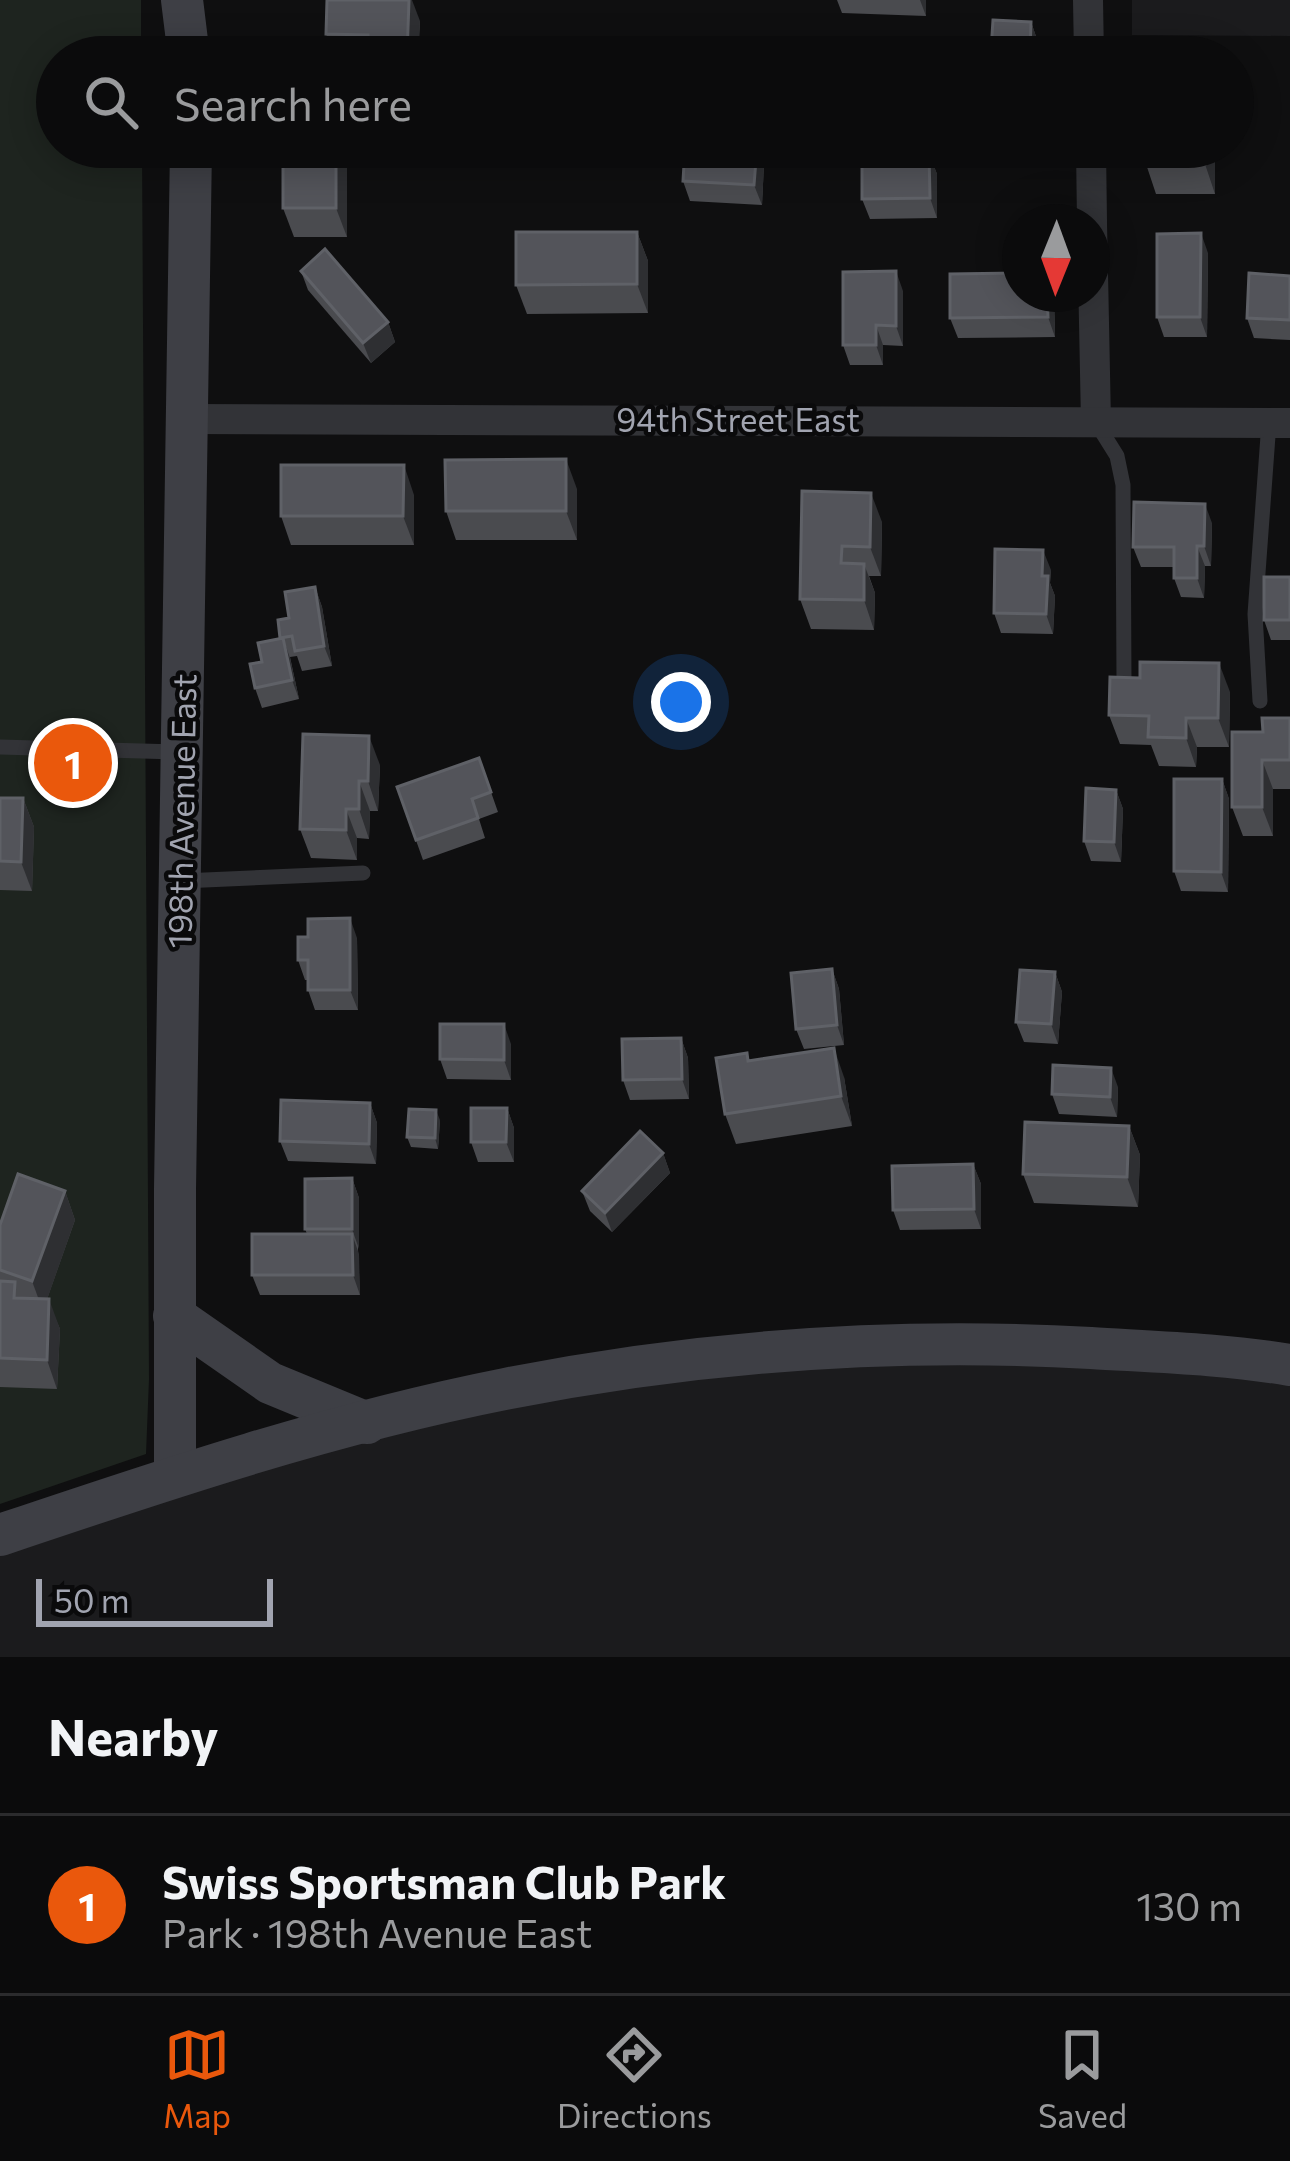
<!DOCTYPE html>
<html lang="en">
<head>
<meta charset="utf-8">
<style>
  :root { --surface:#0b0b0c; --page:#141415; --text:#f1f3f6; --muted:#9a9b9d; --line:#2b2b2d; --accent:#ea580c }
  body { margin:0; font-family:Commissioner,sans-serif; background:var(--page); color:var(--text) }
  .compass { position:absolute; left:1002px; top:204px; width:108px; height:108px; border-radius:50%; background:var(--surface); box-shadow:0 6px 30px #0003; rotate:181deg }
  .scale { position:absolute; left:36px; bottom:30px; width:237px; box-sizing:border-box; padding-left:12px; border:6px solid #a1a4b0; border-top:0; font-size:33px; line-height:42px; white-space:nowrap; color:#a1a4b0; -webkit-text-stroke:9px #0a0a0b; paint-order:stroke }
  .you { position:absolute; left:681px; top:702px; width:42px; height:42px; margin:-30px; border:9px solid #fff; border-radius:50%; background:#1a73e8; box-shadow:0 0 0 18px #1a73e833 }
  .badge { display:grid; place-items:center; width:78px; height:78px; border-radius:50%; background:var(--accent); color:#fff; font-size:39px; font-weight:700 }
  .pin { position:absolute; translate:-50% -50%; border:6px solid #fff; box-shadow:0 3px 12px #0006 }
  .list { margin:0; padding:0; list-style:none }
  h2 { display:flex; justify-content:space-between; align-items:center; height:156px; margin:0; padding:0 48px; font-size:51px }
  h2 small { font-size:39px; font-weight:400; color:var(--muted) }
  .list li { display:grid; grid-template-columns:78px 1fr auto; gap:36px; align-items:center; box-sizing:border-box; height:180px; padding:0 48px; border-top:3px solid var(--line) }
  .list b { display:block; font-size:45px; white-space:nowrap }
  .list p { margin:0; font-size:39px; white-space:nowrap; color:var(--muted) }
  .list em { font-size:39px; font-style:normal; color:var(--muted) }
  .icon { flex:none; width:66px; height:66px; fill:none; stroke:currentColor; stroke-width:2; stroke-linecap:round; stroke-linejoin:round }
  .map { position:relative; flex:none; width:1290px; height:1657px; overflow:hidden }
  .search { position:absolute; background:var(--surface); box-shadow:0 6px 30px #0003; left:36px; right:36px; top:36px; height:132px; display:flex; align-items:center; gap:30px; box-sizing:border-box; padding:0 42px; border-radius:66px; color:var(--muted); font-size:45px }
  .sheet { height:336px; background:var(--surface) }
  nav { display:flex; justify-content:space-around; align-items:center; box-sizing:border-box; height:168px; border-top:3px solid var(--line); background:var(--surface); font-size:33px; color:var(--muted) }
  nav a { display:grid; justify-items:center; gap:6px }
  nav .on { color:var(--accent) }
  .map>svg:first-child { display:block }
  .built { fill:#1b1b1d }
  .green { fill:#1e241f }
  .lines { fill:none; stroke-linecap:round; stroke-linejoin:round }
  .lane { stroke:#323337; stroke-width:15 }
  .street { stroke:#323337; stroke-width:30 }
  .secondary { stroke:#3e3f45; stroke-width:42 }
  .wall { fill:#4a4b4f }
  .shaded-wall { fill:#2e2f32 }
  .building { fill:#53545a; stroke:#5f6167; stroke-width:3 }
  .labels { text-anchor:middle; stroke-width:9; stroke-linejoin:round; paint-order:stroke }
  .street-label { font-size:33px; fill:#a1a4b0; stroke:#0a0a0b }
</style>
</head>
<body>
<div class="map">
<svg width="1290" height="1657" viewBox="0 0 1290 1657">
  <rect width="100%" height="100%" fill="#0f0f10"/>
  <g class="built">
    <polygon points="1132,0 1290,0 1290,36 1132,35"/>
    <polygon points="737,1356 1290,1365 1290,1657 0,1657 0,1535 175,1476"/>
  </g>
  <polygon class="green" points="0,0 141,0 141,57 57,57 57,147 142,147 149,1379 146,1454 0,1504"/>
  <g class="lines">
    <g class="lane">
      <polyline points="1097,424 1117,456 1123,485 1124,681"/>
      <polyline points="1260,701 1255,614 1269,422"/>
      <polyline points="0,747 177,752"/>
      <polyline points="182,881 363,873"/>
    </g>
    <g class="street">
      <polyline points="1088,0 1089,57"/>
      <polyline points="1091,147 1092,222"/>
      <polyline points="1092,223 1096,422"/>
      <polyline points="185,419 1290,423"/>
    </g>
    <g class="secondary">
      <polyline points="182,0 189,57"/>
      <polyline points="174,1316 270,1383 367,1423"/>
      <polyline points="175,1476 175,1189 191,147"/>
      <path d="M0,1535C166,1479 333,1423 505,1389C697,1351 896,1337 1091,1348C1157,1352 1225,1354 1290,1365"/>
    </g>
  </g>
  <g class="wall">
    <polygon points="837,0 926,0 926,16 842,13"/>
    <polygon points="420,21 418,57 335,57 326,34"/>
    <polygon points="1031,22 1038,42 1038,57 994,57 991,51"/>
    <polygon points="283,147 347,147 347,237 294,237 283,208"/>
    <polygon points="685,147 758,147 764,164 762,205 690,201 683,181"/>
    <polygon points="995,147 1039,147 1039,150 996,150"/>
    <polygon points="1146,147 1215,147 1215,194 1156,194 1146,164"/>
    <polygon points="929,154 937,174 937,218 870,219 862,199"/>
    <polygon points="637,232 648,261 648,313 527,314 516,285"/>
    <polygon points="1208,253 1207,337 1164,337 1157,317"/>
    <polygon points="301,271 388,322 395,342 371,363 308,290"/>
    <polygon points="1290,276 1290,340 1254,338 1247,318"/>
    <polygon points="903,291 903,346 883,345 883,365 850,365 843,345"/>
    <polygon points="1020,294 1054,294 1055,337 958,338 950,318"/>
    <polygon points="577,489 577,540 456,540 446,511"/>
    <polygon points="802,491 882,522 881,576 869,576 875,593 874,630 811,629 800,599"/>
    <polygon points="414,495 414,545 291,545 281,516"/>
    <polygon points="1212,523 1211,566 1205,566 1204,598 1181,597 1174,578 1174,567 1141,567 1133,547"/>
    <polygon points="1051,570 1050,583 1055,596 1053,634 1001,633 994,613"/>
    <polygon points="1290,577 1290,640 1271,640 1264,620"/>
    <polygon points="315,587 322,607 332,666 302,671 297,656 290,657 299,699 262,708 255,688 262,662 281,638 289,618"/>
    <polygon points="1230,692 1229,747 1197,747 1196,767 1159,766 1151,745 1120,744 1109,715"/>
    <polygon points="1290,718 1290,789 1273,789 1273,836 1243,836 1232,807 1263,732"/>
    <polygon points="479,758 498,812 479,819 485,838 423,860 397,787"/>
    <polygon points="380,765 378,811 370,811 369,839 357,838 357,860 311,858 300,829"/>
    <polygon points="1222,779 1229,799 1228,892 1181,891 1174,871"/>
    <polygon points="1116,790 1123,809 1121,862 1091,861 1084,841"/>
    <polygon points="0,798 23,798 34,827 32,891 0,890"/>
    <polygon points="357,938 358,1010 315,1010 308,990 308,980 305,980 298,960"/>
    <polygon points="832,969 839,989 844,1045 804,1049 796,1029"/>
    <polygon points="1055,972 1062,992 1058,1044 1024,1042 1016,1022"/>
    <polygon points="681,1038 688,1058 689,1099 630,1100 623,1080"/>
    <polygon points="511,1044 511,1080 447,1079 440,1059"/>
    <polygon points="747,1053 750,1061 844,1077 852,1126 736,1144 725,1114"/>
    <polygon points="1118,1087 1117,1117 1059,1114 1052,1094"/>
    <polygon points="370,1103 377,1123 376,1164 288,1161 280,1141"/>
    <polygon points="507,1108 514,1128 514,1162 478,1162 471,1142"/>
    <polygon points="440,1120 438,1149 411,1147 407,1137"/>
    <polygon points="1129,1126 1140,1155 1138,1207 1034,1203 1023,1174"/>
    <polygon points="663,1153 670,1173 612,1232 590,1211 582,1191"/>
    <polygon points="973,1164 981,1184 981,1229 900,1230 893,1210"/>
    <polygon points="352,1178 359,1198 358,1249 360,1295 260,1295 252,1275 307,1234 305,1229"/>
    <polygon points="65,1191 75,1220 47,1299 60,1329 57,1389 0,1387 0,1225"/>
  </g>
  <g class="shaded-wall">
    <polygon points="409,0 412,0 420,21 418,57 407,57"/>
    <polygon points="920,0 926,0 926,16"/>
    <polygon points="1031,22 1038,42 1038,57 1031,57 1030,53"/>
    <polygon points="336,147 347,147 347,237 336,208"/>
    <polygon points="757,147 764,164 762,205 754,185"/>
    <polygon points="1205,147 1215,147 1215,194 1205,164"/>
    <polygon points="929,154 937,174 937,218 930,198"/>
    <polygon points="637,232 648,261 648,313 637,284"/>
    <polygon points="1201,233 1208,253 1207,337 1200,317"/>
    <polygon points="896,271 903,291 903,346 896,326"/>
    <polygon points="1047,294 1054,294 1055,337 1048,317"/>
    <polygon points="388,322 395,342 371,363 363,343"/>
    <polygon points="876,325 883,345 883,365 876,345"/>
    <polygon points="566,459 577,489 577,540 566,511"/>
    <polygon points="404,465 414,495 414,545 403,516"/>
    <polygon points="871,493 882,522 881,576 870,547"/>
    <polygon points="1205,504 1212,523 1211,566 1204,546"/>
    <polygon points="1197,546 1205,566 1204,598 1197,578"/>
    <polygon points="1043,550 1051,570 1050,583 1055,596 1053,634 1046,614 1042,576"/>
    <polygon points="864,564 875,593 874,630 864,600"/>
    <polygon points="315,587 322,607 332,666 324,646"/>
    <polygon points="283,638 290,658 299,699 292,680"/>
    <polygon points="1219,663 1230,692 1229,747 1218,718"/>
    <polygon points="1186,718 1197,747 1196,767 1186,738"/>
    <polygon points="369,736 380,765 378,811 368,781"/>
    <polygon points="1262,760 1273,789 1273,836 1262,807"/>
    <polygon points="1222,779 1229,799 1228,892 1221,872"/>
    <polygon points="359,781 370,811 369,839 359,809"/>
    <polygon points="1116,790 1123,809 1121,862 1114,842"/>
    <polygon points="23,798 34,827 32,891 21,862"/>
    <polygon points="346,809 357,838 357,860 346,830"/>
    <polygon points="350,918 357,938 358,1010 350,990"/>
    <polygon points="832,969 839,989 844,1045 837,1025"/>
    <polygon points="1055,972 1062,992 1058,1044 1051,1024"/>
    <polygon points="504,1024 511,1044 511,1080 504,1060"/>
    <polygon points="681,1038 688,1058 689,1099 682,1079"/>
    <polygon points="834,1048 844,1077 852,1126 841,1096"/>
    <polygon points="1111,1068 1118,1087 1117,1117 1110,1097"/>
    <polygon points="370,1103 377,1123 376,1164 369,1144"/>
    <polygon points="507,1108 514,1128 514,1162 506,1142"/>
    <polygon points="436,1110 440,1120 438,1149 435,1138"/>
    <polygon points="1129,1126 1140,1155 1138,1207 1127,1177"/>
    <polygon points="663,1153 670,1173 612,1232 605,1213"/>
    <polygon points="973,1164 981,1184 981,1229 974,1209"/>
    <polygon points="352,1178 359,1198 359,1249 352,1229"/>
    <polygon points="65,1191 75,1220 43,1311 32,1281"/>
    <polygon points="352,1234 359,1254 360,1295 353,1275"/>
    <polygon points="49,1299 60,1329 57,1389 47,1360"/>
  </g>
  <g class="building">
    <polygon points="327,0 409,0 407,57 368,57 368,35 326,34"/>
    <polygon points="993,20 1031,22 1030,53 991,51"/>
    <rect x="283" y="147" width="53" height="61"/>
    <polygon points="685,147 757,147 754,185 683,181"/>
    <rect x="1146" y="147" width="59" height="17"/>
    <polygon points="862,154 929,154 930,198 862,199"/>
    <polygon points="516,232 637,232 637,284 516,285"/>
    <polygon points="1201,233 1200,317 1157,317 1157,234"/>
    <polygon points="325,249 388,322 363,343 301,271"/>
    <polygon points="896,271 896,326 876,325 876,345 843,345 843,272"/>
    <polygon points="1020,273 1020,294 1047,294 1048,317 950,318 950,274"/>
    <polygon points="1249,273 1290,276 1290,320 1247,318"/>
    <polygon points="566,459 566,511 446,511 445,460"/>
    <polygon points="281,465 404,465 403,516 281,516"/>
    <polygon points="802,491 871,493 870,547 842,546 841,563 864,564 864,600 800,599"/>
    <polygon points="1134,502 1205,504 1204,546 1197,546 1197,578 1174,578 1174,547 1133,547"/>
    <polygon points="995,549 1043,550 1042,576 1048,576 1046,614 994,613"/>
    <rect x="1264" y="577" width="26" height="43"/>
    <polygon points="315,587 324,646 295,651 292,636 280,638 278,620 289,618 285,592"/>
    <polygon points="283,638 292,680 255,688 250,664 262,662 258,643"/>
    <polygon points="1140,662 1219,663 1218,718 1186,718 1186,738 1148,737 1149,716 1109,715 1110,677 1140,678"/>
    <polygon points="1262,718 1290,718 1290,760 1262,760 1262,807 1232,807 1232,732 1263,732"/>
    <polygon points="303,734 369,736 368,781 359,781 359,809 346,809 346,830 300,829"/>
    <polygon points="479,758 491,792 472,799 478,818 416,840 397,787"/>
    <polygon points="1174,779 1222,779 1221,872 1174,871"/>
    <polygon points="1086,788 1116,790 1114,842 1084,841"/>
    <polygon points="0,798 23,798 21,862 0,861"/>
    <polygon points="350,918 350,990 308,990 308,960 298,960 298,937 308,937 308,919"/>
    <polygon points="832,969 837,1025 796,1029 791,973"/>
    <polygon points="1020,970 1055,972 1051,1024 1016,1022"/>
    <polygon points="440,1024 504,1024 504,1060 440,1059"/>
    <polygon points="681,1038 682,1079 623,1080 622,1039"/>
    <polygon points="834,1048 841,1096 725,1114 716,1058 747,1053 748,1061"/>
    <polygon points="1053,1065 1111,1068 1110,1097 1052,1094"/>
    <polygon points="281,1100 370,1103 369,1144 280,1141"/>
    <polygon points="471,1108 507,1108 506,1142 471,1142"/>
    <polygon points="409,1109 436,1110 435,1138 407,1137"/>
    <polygon points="1025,1122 1129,1126 1127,1177 1023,1174"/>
    <polygon points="640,1131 663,1153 605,1213 582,1191"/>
    <polygon points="973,1164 974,1209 893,1210 892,1166"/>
    <polygon points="18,1174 65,1191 32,1281 0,1270 0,1225"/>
    <polygon points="352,1178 352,1229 305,1229 305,1179"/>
    <polygon points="252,1234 352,1234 353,1275 252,1275"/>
    <polygon points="0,1281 15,1282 14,1298 49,1299 47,1360 0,1358"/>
  </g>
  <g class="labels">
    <g class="street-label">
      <text x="738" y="432">94th Street East</text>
      <text transform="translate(182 811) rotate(-89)" y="12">198th Avenue East</text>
    </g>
  </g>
</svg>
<svg class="compass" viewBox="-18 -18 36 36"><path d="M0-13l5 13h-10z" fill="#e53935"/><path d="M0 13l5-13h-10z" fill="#9a9b9d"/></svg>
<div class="scale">50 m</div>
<div class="you"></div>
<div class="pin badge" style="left:73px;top:763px">1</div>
<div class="search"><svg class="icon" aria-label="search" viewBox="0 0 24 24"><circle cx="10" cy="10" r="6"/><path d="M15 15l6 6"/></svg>Search here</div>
</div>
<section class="sheet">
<h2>Nearby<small></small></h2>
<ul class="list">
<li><span class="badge">1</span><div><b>Swiss Sportsman Club Park</b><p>Park · 198th Avenue East</p></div><em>130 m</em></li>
</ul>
</section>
<nav>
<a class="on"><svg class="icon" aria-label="map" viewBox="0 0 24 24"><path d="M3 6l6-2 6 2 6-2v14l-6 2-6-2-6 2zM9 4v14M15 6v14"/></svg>Map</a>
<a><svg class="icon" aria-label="directions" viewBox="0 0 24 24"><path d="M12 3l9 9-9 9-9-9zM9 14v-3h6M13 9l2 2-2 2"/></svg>Directions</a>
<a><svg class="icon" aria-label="saved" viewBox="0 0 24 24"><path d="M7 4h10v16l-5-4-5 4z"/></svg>Saved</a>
</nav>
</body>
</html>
